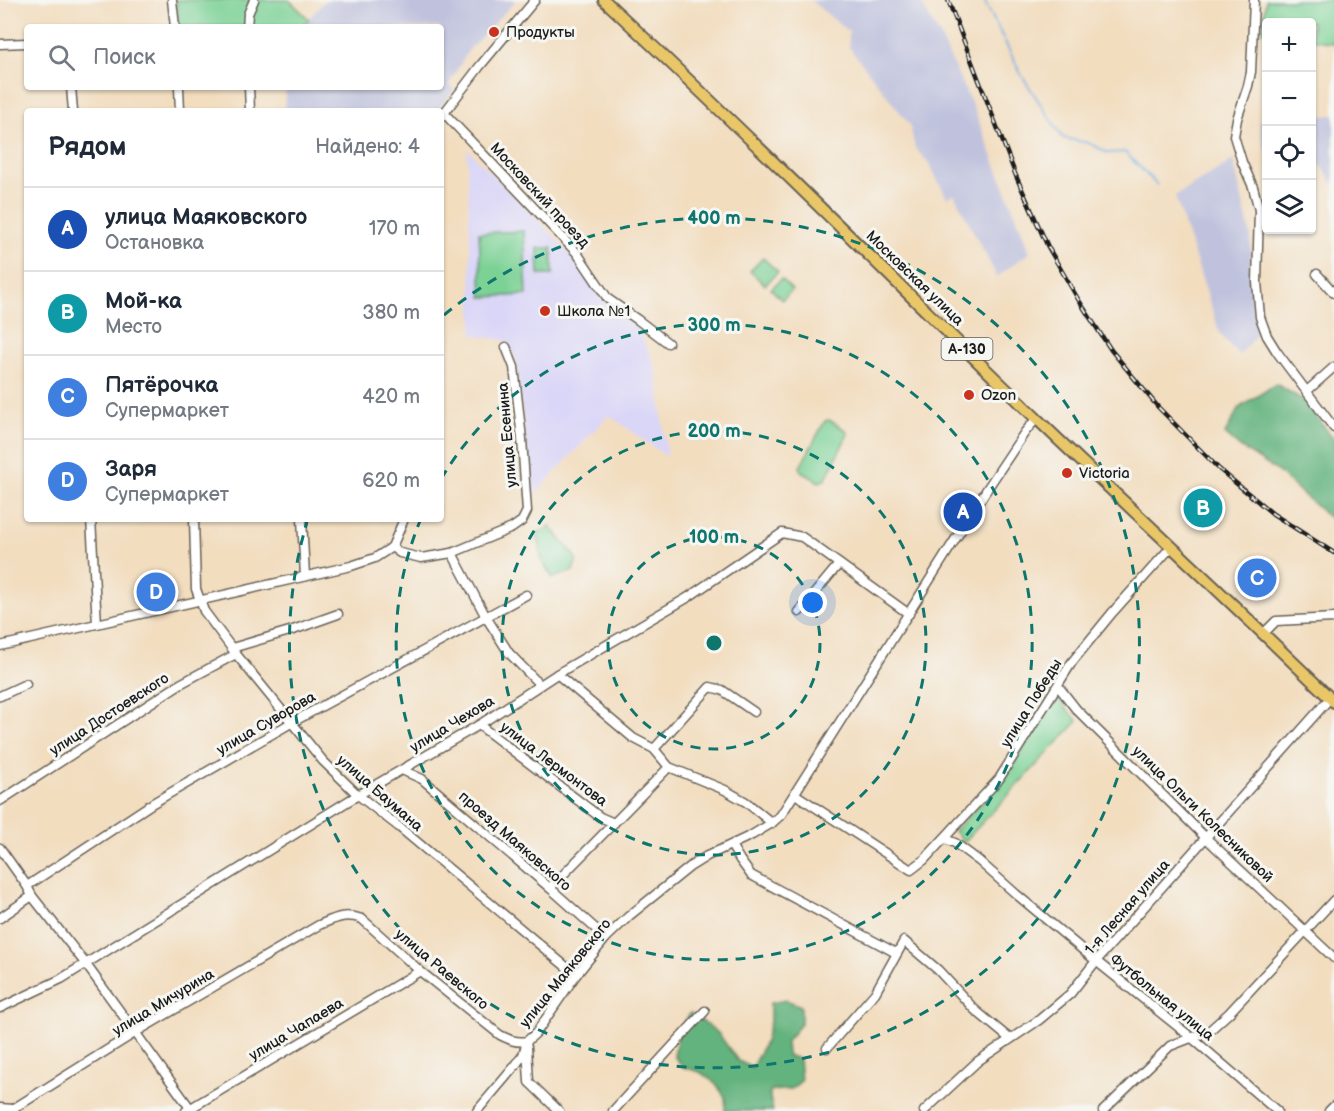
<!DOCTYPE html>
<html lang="ru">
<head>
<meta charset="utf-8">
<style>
  :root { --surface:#fff; --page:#f2f2f3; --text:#1f2937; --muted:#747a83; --line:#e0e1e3; --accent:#0f766e }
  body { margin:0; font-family:"Balsamiq Sans",sans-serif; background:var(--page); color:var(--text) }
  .controls { position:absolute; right:18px; top:18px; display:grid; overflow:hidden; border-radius:6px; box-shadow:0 2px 4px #0004 }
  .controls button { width:54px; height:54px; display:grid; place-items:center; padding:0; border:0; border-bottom:2px solid var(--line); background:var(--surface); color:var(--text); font:30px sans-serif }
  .you { position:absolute; left:813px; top:603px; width:21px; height:21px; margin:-15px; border:4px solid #fff; border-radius:50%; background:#1a73e8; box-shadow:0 0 0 9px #1a73e833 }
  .badge { display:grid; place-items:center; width:39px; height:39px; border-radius:50%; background:var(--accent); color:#fff; font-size:20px; font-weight:700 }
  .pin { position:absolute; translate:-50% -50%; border:3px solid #fff; box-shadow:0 2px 6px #0006 }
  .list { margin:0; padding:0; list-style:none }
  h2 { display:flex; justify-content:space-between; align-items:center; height:78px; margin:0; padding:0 24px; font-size:26px }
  h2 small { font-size:20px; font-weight:400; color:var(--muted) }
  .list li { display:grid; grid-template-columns:39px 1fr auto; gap:18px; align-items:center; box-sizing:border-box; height:84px; padding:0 24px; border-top:2px solid var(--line) }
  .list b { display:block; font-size:22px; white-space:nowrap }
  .list p { margin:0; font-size:20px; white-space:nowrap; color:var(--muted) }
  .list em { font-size:20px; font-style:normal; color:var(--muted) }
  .icon { flex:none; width:33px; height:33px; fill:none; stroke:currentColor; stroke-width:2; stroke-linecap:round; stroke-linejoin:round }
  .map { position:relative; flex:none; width:1334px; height:1111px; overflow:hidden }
  .search { position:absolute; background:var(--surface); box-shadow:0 2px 4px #0004; left:24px; top:24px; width:420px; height:66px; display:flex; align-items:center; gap:15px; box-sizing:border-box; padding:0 21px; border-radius:6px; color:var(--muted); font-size:22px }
  .panel { position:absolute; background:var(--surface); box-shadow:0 2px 4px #0004; left:24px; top:108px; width:420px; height:414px; border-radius:6px }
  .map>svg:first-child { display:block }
  .built { fill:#dad6f7 }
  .industrial { fill:#c0c2dd }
  .green { fill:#7bd195; stroke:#4c7658; stroke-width:1.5 }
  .forest { fill:#64b37e; stroke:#40684d; stroke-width:1.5 }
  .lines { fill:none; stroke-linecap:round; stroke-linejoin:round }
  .stream { stroke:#70ace1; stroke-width:2 }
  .minor-casing { stroke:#676055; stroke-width:11 }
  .major-casing { stroke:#676055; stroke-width:14 }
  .minor { stroke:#fff; stroke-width:8 }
  .major { stroke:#e9c769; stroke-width:10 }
  .rail-casing { stroke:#1c1c1c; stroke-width:4.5 }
  .rail { stroke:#f6f6f2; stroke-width:2; stroke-dasharray:7; stroke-linecap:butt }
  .ring { fill:none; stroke:#0f766e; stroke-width:3; stroke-dasharray:10 8 }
  .poi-dot { fill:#c8321e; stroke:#f6f6f2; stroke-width:2 }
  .labels { text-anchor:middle; stroke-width:6; stroke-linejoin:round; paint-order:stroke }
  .shield { fill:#f6f6f2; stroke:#5d5d5c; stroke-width:1.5 }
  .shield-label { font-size:14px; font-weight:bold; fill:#1c1c1c }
  .poi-label { font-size:15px; fill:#1c1c1c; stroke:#f6f6f2; text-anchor:start }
  .street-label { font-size:15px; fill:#1c1c1c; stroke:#f6f6f2 }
  .centre { fill:#0f766e; stroke:#f6f6f2; stroke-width:3 }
  .ring-label { font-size:18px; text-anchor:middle; font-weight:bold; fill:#0f766e; stroke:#f6f6f2; stroke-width:6; stroke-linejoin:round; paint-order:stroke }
</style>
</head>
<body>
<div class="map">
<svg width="1334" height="1111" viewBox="0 0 1334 1111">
  <rect width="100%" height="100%" fill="#f6f6f2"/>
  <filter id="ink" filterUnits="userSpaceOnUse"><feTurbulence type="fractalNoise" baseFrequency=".0167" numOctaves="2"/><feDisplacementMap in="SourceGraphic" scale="12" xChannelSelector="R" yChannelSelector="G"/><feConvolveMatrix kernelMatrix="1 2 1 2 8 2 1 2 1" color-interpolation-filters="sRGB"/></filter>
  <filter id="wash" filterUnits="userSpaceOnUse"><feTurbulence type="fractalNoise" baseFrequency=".008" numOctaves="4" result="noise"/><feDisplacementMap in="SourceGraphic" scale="24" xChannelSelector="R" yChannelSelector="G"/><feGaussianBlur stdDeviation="1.35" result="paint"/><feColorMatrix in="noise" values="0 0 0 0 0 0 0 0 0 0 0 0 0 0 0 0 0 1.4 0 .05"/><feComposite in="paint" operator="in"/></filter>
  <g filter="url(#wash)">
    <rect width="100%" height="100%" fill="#f2ddbf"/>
    <polygon class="built" points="467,149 550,232 568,252 584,276 592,285 595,293 638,329 653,360 657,376 667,457 609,415 532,497 519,384 515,358 507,341 473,335"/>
    <g class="industrial">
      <polygon points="326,0 516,0 468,51 449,84 454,89 437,111 284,111 286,87 441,87 441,27 301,27"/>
      <polygon points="810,0 919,0 940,36 974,109 1030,252 997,277 954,194 947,198 928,162 915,148 910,125 849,47 849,32"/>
      <polygon points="1334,115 1334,185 1319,163 1312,161 1312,117"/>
      <polygon points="1266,121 1266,155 1259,122"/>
      <polygon points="1233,160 1251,237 1251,293 1257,334 1239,355 1220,334 1175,196"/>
    </g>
    <g class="green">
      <polygon points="176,0 289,0 309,19 301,27 179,27"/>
      <polygon points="1266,0 1334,0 1334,43 1312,39 1312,22 1266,22 1266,32 1262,31"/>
      <polygon points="524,231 527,295 482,297 479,233"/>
      <polygon points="538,248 552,248 553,275 539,275"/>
      <polygon points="763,258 778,272 765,285 750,271"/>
      <polygon points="781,279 792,290 782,300 771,289"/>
      <polygon points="829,420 846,430 848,434 825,480 819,482 801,471 800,467 825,421"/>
      <path d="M550,526C556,533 561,541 567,547C572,552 574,553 577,559L573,571L553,578L541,560L540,546L536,533L545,530Z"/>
      <polygon points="1056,697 1078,721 964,842 954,831 1003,780"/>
    </g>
    <g class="forest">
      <polygon points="1276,384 1303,400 1334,439 1334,520 1327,516 1277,471 1240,447 1225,434 1239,408"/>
      <polygon points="786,1000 801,1006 801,1024 786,1042 787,1055 799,1059 801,1081 791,1089 770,1091 770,1098 773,1111 725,1111 725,1097 716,1084 700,1072 683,1067 674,1056 678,1033 690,1013 708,1025 718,1033 738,1061 752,1067 765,1042 770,1022 770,1003"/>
    </g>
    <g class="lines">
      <polyline class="stream" points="984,0 1022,76 1063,138 1089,143 1108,153 1125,152 1157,185"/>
    </g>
  </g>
  <g filter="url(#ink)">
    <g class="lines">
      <g class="minor-casing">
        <g id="minor">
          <polyline points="172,0 175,27"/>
          <polyline points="1254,0 1251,72 1248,86 1237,119 1234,136 1242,162 1253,187 1259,210 1257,282 1260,317 1267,336 1277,352 1334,428"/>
          <polyline points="247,27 248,14 254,0"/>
          <polyline points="0,44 27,43"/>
          <polyline points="71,87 73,111"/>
          <polyline points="179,87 180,111"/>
          <polyline points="249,87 250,111"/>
          <polyline points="444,113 577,253 608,299 638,320 668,343"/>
          <polyline points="441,117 480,66 535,0"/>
          <polyline points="1317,274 1334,293"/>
          <polyline points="1307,391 1334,367"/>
          <polyline points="91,519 97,624"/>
          <polyline points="194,519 196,589 204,611 236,654 323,761 358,795 399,827 576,975"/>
          <polyline points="302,519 305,576"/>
          <polyline points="392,547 400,553 421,558 452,553 512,528 522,521 527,511 522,439 514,367 506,347"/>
          <polyline points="392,547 404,519"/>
          <polyline points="452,553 486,617 509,653 540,685"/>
          <polyline points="799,612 839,564"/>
          <polyline points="1263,634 1276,621 1334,618"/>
          <polyline points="0,646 351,566 375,558 392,547"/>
          <polyline points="232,648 293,630 338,614"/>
          <polyline points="557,674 633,738 654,749 669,767 725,790 746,802 772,823"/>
          <polyline points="1058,686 1076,709 1206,838 1334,958"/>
          <polyline points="0,696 26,684"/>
          <polyline points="479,725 600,817 614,823"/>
          <polyline points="654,749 710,687 722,690 754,712"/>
          <polyline points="402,770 422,779 550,888 606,938"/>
          <polyline points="795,794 911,870 924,860 999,779 1072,662 1112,613 1172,546"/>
          <polyline points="0,801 180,684 236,654"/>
          <polyline points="945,839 955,843 979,861 1016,894 1096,961 1192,1038 1277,1111"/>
          <polyline points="731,845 740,860 751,875 896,953"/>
          <polyline points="0,848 27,886 32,896 85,963 190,1108"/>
          <polyline points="27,886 153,803 291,723 526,595"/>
          <polyline points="550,888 669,767"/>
          <polyline points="0,918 32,896"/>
          <polyline points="0,1008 61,979 358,795 479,725 557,674 687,598 782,533 802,537 909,614"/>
          <polyline points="527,1047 529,1082 559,1111"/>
          <polyline points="827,1048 875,993 904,941 938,970 975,1010 1010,1039"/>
          <path d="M0,1108L13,1109L136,1032L319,925C336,918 344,913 362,919L420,971L500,1035C510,1040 516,1043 527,1041"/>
          <polyline points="186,1111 420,971"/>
          <polyline points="477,1111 515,1066 523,1055 527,1041 536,1033 576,975 606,938 629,916 691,866 707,856 752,835 772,823 781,815 989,486 1025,432 1037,418"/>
          <polyline points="613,1111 705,1011"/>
          <polyline points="924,1111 978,1061 1039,1020 1070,994 1096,961 1330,698"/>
          <polyline points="1103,1111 1170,1046 1209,1031 1229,1013 1334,900"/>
          <polyline points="1329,1111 1334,1106"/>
        </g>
      </g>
      <g class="major-casing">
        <path id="major" d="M604,0C752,138 894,281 1039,421C1137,515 1237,607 1334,702"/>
      </g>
      <use href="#minor" class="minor"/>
      <use href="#major" class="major"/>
      <g class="rail-casing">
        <polyline id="rail" points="948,0 1016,176 1048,247 1078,299 1111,350 1158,407 1219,469 1273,514 1334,553"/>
      </g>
      <use href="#rail" class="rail"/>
    </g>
  </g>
  <g class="ring">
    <circle cx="714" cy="643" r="106"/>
    <circle cx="714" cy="643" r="212"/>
    <path d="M441 479A318 318 0 1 1 420 521"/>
    <path d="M444 315A425 425 0 1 1 307 522"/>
  </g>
  <g class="poi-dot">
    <circle cx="494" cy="32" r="6"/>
    <circle cx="545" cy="311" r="6"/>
    <circle cx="969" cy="395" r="6"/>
    <circle cx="1067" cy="473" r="6"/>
  </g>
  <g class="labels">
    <rect class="shield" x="941.5" y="338" width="51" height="22" rx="4.5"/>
    <g class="shield-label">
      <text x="967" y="354">А-130</text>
    </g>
    <g class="poi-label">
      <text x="506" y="37">Продукты</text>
      <text x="557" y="316">Школа №1</text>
      <text x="981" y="400">Ozon</text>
      <text x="1079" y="478">Victoria</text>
    </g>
    <g class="street-label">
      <text transform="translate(540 195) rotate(47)" y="5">Московский проезд</text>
      <text transform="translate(915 278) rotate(44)" y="5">Московская улица</text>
      <text transform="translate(507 435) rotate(-95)" y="5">улица Есенина</text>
      <text transform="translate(1031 703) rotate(-58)" y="5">улица Победы</text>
      <text transform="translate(109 714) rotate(-33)" y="5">улица Достоевского</text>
      <text transform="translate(266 723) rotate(-30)" y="5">улица Суворова</text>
      <text transform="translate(452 724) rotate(-31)" y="5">улица Чехова</text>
      <text transform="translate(554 764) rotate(37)" y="5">улица Лермонтова</text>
      <text transform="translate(380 793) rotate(41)" y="5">улица Баумана</text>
      <text transform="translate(1203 814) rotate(44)" y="5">улица Ольги Колесниковой</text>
      <text transform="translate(515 841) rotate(41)" y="5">проезд Маяковского</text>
      <text transform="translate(1127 907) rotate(-49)" y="5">1-я Лесная улица</text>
      <text transform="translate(442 969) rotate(40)" y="5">улица Раевского</text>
      <text transform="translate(565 973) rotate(-51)" y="5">улица Маяковского</text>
      <text transform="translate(1162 997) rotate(39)" y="5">Футбольная улица</text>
      <text transform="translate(163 1002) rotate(-31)" y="5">улица Мичурина</text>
      <text transform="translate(296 1029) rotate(-31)" y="5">улица Чапаева</text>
    </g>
  </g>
  <circle cx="714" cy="643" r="9" class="centre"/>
  <g class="ring-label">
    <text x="714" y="224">400 m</text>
    <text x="714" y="331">300 m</text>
    <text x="714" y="437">200 m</text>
    <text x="714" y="543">100 m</text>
  </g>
</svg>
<div class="controls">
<button>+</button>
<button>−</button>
<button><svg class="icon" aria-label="locate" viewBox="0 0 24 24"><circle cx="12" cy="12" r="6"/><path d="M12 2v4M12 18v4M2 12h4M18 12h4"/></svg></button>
<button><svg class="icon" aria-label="layers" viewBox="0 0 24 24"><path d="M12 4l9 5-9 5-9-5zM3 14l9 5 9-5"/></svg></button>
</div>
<div class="you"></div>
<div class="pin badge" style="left:963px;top:512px;background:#1a4fb4">A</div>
<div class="pin badge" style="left:1203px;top:508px;background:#0f9aa8">B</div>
<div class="pin badge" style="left:1257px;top:578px;background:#3f7fe0">C</div>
<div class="pin badge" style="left:156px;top:592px;background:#3f7fe0">D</div>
<div class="search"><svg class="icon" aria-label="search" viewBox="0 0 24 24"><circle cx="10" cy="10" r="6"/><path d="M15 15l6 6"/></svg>Поиск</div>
<section class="panel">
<h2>Рядом<small>Найдено: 4</small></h2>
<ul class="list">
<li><span class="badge" style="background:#1a4fb4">A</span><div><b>улица Маяковского</b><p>Остановка</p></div><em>170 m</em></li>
<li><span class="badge" style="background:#0f9aa8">B</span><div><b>Мой-ка</b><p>Место</p></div><em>380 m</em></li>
<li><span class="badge" style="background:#3f7fe0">C</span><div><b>Пятёрочка</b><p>Супермаркет</p></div><em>420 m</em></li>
<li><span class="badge" style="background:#3f7fe0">D</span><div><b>Заря</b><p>Супермаркет</p></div><em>620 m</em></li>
</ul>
</section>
</div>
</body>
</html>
